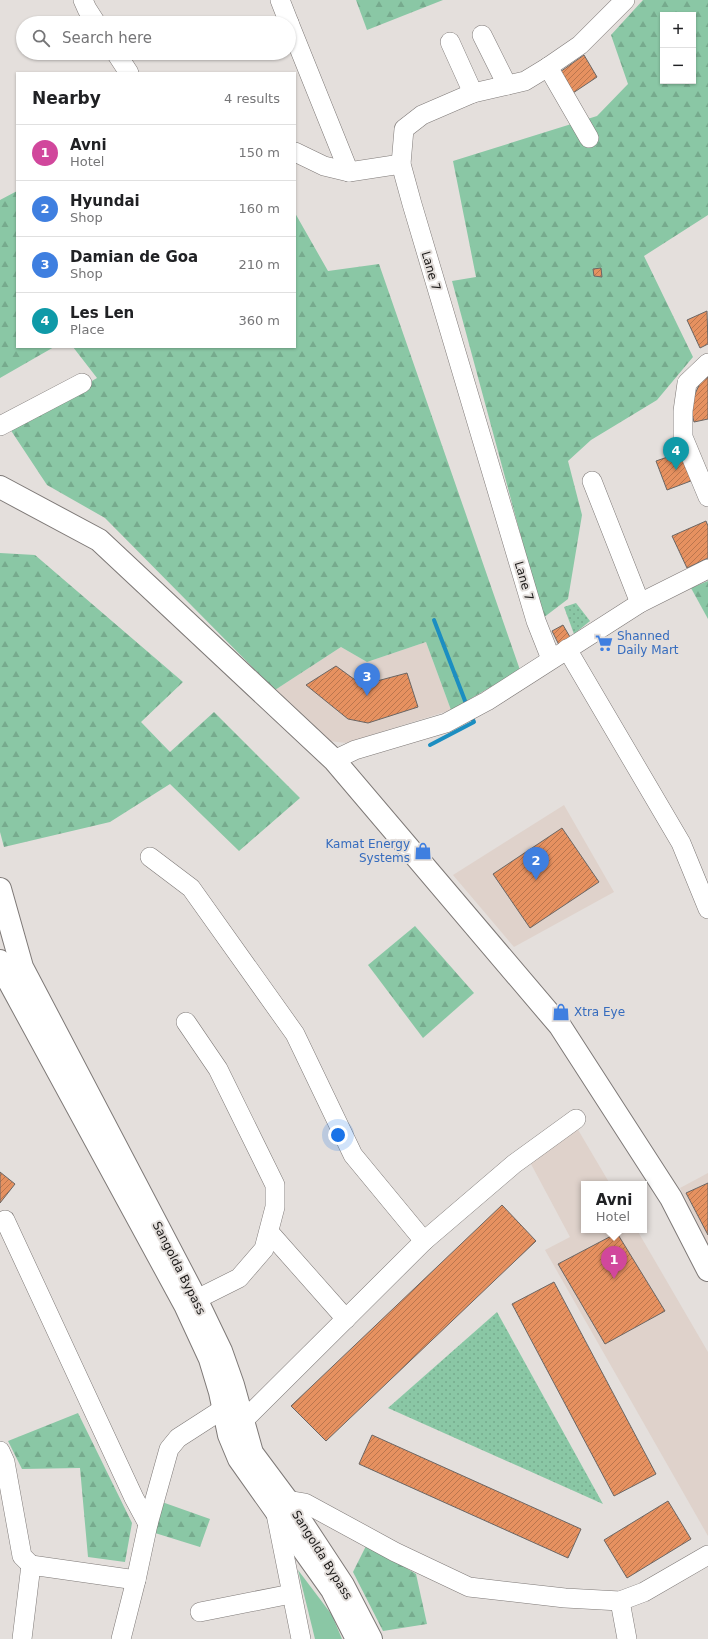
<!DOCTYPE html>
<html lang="en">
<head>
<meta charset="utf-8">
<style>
  :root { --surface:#fff; --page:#f2f2f2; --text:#202124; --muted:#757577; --line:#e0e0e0; --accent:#1a73e8 }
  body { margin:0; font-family:"DejaVu Sans",sans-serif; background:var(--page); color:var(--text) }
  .controls { position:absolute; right:12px; top:12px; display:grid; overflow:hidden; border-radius:0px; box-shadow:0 1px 3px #0004 }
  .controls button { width:36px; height:36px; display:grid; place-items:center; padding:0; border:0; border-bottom:1px solid var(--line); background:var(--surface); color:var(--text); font:20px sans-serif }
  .you { position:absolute; left:338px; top:1135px; width:14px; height:14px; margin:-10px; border:3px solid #fff; border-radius:50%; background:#1a73e8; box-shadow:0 0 0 6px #1a73e833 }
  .badge { display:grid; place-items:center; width:26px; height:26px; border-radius:50%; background:var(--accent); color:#fff; font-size:13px; font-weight:700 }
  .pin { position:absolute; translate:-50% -33px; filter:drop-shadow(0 1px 2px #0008) }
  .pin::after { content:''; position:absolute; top:21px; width:14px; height:12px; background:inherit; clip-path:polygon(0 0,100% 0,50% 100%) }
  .popup { position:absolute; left:581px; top:1181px; width:66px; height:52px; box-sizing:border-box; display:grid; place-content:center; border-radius:0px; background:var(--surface); filter:drop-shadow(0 1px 3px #0005); font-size:13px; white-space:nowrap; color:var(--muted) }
  .popup b { font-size:15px; color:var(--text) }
  .popup::after { content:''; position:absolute; left:50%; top:100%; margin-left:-8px; border:8px solid transparent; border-top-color:var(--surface) }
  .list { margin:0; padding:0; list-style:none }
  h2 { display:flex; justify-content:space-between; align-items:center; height:52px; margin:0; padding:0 16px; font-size:17px }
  h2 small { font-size:13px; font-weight:400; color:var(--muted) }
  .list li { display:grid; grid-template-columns:26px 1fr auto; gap:12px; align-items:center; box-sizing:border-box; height:56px; padding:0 16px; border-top:1px solid var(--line) }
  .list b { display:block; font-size:15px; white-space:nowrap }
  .list p { margin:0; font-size:13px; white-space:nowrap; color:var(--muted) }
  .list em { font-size:13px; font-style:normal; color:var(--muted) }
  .icon { flex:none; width:22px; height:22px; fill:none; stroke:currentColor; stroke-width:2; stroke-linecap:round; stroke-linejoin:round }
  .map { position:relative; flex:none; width:708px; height:1639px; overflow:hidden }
  .search { position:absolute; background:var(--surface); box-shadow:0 1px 3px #0004; left:16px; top:16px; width:280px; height:44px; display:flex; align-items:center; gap:10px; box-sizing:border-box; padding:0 14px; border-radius:22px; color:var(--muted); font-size:15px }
  .panel { position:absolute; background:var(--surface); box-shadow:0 1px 3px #0004; left:16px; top:72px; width:280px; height:276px; border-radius:0px }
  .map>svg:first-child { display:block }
  .built { fill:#dfd2cb }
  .grass { fill:#8ac7a5 }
  .forest { fill:url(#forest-firs); fill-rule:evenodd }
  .park { fill:url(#park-dots) }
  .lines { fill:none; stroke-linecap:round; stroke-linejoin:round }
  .stream { stroke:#1c8ec1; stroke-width:4 }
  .building { fill:url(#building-hatch); stroke:#6b6664 }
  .minor-casing { stroke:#7e7977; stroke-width:20 }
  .major-casing { stroke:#7e7977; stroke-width:24 }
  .highway-casing { stroke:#7e7977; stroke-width:24 }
  .minor { stroke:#fff; stroke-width:19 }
  .major { stroke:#fff; stroke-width:22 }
  .highway { stroke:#fff; stroke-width:22 }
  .labels { text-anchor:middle; stroke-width:4; stroke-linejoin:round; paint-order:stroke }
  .street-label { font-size:12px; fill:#1c1a19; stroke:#e4dfdc }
  .shop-label { font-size:12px; fill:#366cbe; stroke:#e4dfdc; text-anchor:start }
</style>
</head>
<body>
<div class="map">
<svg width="708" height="1639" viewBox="0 0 708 1639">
  <defs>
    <pattern id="forest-firs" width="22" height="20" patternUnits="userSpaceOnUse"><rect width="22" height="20" fill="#8ac7a5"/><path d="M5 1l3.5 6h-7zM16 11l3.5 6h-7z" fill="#76aa8d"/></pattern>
    <pattern id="park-dots" width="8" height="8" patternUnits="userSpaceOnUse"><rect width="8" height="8" fill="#8ac7a5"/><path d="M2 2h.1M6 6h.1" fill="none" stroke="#76aa8d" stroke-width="1.8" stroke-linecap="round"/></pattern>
    <pattern id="building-hatch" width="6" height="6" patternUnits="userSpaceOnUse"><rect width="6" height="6" fill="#e69160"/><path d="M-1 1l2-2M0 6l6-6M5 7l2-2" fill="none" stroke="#ba764e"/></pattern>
  </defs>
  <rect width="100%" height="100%" fill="#e4dfdc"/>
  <g class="built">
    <polygon points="426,642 451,710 346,743 329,741 275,690 341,647 367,662"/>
    <polygon points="564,805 614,892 514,947 453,875"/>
    <polygon points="577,1128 610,1184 584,1184 584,1230 637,1230 708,1352 708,1536 545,1250 570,1237 531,1164"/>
    <polygon points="708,1173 708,1244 680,1188"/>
  </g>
  <polygon class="grass" points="298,1570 332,1615 342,1639 315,1639"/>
  <g class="forest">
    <polygon points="356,0 443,0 367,30"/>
    <path d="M643,0H708V215L644,256L693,357L657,400L591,440L568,461L582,515L568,599L543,618L452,281L476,277L453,161L597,116L628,84L611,35ZM663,15H693V81H663Z"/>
    <polygon points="17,191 17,347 54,347 0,378 0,200"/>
    <polygon points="295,213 328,271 379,264 520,670 451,710 426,642 367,662 341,647 275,690 105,518 47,485 10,429 97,378 73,347 295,347"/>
    <polygon points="0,553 35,555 183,682 141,722 170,752 214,712 300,798 239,851 170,784 110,822 4,847 0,832"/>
    <polygon points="708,581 708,619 691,588"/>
    <polygon points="415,926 474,993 423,1038 368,965"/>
    <polygon points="78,1413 132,1523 125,1562 88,1557 80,1468 22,1469 8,1441"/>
    <polygon points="162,1502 210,1519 200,1547 155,1533"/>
    <polygon points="367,1544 416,1574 427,1624 383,1631 353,1572"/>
  </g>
  <g class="park">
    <polygon points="576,603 590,621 574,634 564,607"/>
    <polygon points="497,1312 603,1504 388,1408"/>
  </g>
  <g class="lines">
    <g class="stream">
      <polyline points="434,620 467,706"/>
      <polyline points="430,745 474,722 471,716"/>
    </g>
  </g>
  <g class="building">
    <polygon points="584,55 597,77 573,93 560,72"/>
    <polygon points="601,268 602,277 594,276 593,269"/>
    <polygon points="707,311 708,344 700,348 687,320"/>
    <polygon points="708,377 708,419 694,422 690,405 700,383"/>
    <polygon points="685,451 696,479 667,490 656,461"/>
    <polygon points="706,521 708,526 708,558 687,568 672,536"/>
    <polygon points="563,625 570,637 559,645 552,631"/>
    <polygon points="336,666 362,685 407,673 418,707 368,723 348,719 306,685"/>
    <polygon points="562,828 599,882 530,928 493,874"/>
    <polygon points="0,1172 15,1184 0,1203"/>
    <polygon points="708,1183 708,1235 686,1193"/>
    <polygon points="502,1205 536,1241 326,1441 291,1406"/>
    <polygon points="617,1233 665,1311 605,1344 558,1264"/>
    <polygon points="554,1282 656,1474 614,1496 512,1304"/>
    <polygon points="372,1435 581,1529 568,1558 359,1464"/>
    <polygon points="668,1501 691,1539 627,1578 604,1540"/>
  </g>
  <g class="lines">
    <g class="minor-casing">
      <g id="minor">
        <polyline points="83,0 87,9 96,23"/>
        <polyline points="280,0 289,23"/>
        <polyline points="289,23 349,172"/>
        <polyline points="482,35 507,85"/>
        <polyline points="450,42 473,93"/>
        <polyline points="116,53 129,73"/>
        <polyline points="548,67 589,138"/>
        <polyline points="295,152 324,166 349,172 401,164"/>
        <polyline points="708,363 687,383 683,411 683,437 708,497"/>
        <polyline points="0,426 82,383"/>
        <polyline points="592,481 640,603"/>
        <polyline points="567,649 681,843 708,909"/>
        <polyline points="551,659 536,621 412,204 401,164 404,129 422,115 473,93 525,81 548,67 580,45 625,0"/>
        <polyline points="334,760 355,750 446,723 487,701 640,603 708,569"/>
        <polyline points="150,857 191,888 295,1034 353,1155 424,1241"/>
        <polyline points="5,1220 134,1498 148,1524"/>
        <polyline points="269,1232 346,1319"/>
        <polyline points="185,1305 239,1278 264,1249 275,1207 275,1185 218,1069 186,1022"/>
        <polyline points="234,1430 424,1241 514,1164 576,1119"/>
        <polyline points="0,1451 5,1462 22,1556 31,1565"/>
        <polyline points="620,1601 627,1639"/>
        <polyline points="200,1612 291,1594"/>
        <polyline points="22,1639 31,1565 136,1580"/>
        <polyline points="121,1639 136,1580 148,1524 169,1449 178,1438 223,1409"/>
        <polyline points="301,1639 275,1509 287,1500 305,1503 395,1552 469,1587 565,1598 620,1601 644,1592 708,1555"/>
      </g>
    </g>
    <g class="major-casing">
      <polyline id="major" points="0,889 22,967 196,1299 221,1351 233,1385 252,1453 287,1500 343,1585 371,1639"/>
    </g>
    <g class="highway-casing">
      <g id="highway">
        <polyline points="0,487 99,540 334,760 560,1026 671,1198 708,1270"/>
        <polyline points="0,961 5,974 185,1305 210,1359 220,1392 229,1435 239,1459 332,1590 357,1639"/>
      </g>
    </g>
    <use href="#minor" class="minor"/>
    <use href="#major" class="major"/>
    <use href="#highway" class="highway"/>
  </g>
  <defs>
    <g id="supermarket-bare" transform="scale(1.38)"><path d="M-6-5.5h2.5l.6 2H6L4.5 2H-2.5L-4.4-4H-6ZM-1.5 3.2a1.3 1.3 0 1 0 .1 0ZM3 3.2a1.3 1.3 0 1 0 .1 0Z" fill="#3f7fe0" stroke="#e4dfdc" stroke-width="2.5" paint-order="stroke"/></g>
    <g id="shop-bare" transform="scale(1.38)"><path d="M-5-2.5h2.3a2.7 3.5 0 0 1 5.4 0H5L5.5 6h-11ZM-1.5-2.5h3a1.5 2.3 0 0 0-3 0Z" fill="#3f7fe0" stroke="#e4dfdc" stroke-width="2.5" paint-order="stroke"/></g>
  </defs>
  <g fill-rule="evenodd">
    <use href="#supermarket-bare" x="604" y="643"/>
    <use href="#shop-bare" x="423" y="851"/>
    <use href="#shop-bare" x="561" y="1012"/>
  </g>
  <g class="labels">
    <g class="street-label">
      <text transform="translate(431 271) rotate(74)" y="4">Lane 7</text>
      <text transform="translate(524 581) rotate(74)" y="4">Lane 7</text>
      <text transform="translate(179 1268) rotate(63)" y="4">Sangolda Bypass</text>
      <text transform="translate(322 1555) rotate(58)" y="4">Sangolda Bypass</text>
    </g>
    <g class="shop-label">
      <text x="617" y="640">Shanned<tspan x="617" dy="14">Daily Mart</tspan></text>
      <text x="410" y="848" text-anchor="end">Kamat Energy<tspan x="410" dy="14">Systems</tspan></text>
      <text x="574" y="1016">Xtra Eye</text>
    </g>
  </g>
</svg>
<div class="controls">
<button>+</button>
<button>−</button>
</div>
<div class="you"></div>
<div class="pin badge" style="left:614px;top:1279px;background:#d1479c">1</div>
<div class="popup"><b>Avni</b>Hotel</div>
<div class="pin badge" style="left:536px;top:880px;background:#3f7fe0">2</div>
<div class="pin badge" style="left:367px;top:696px;background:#3f7fe0">3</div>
<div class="pin badge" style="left:676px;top:470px;background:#0f9aa8">4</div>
<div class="search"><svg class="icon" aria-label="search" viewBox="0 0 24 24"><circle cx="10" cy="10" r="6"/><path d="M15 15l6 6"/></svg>Search here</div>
<section class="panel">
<h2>Nearby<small>4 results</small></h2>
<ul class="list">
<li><span class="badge" style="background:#d1479c">1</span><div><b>Avni</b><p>Hotel</p></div><em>150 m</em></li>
<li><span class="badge" style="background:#3f7fe0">2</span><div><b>Hyundai</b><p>Shop</p></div><em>160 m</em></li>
<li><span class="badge" style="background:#3f7fe0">3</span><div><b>Damian de Goa</b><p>Shop</p></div><em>210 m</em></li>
<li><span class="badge" style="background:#0f9aa8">4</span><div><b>Les Len</b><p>Place</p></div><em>360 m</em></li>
</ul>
</section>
</div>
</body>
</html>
